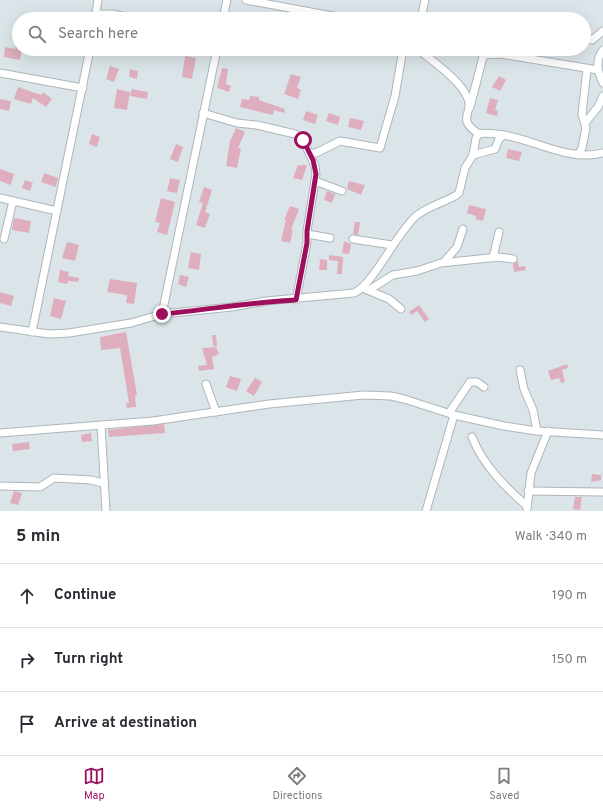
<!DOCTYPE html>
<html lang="en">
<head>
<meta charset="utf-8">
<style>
  :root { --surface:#fff; --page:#f2f2f3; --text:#2b2b33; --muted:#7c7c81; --line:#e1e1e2; --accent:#9d0f5c }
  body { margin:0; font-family:Overpass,sans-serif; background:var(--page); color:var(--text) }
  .stop { position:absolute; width:12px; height:12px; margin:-9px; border:3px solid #9d0f5c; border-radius:50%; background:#fff }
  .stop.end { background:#9d0f5c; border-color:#fff; box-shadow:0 1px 4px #0008 }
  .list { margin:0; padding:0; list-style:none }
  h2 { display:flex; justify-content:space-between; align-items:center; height:52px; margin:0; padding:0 16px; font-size:17px }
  h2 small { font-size:13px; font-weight:400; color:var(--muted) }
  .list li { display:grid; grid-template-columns:26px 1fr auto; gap:12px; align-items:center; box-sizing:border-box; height:64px; padding:0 16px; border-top:1px solid var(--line) }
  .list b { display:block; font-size:15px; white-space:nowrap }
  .list em { font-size:13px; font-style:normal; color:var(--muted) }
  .icon { flex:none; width:22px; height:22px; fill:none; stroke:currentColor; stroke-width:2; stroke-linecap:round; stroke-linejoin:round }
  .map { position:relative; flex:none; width:603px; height:511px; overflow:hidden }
  .search { position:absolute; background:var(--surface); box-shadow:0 4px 16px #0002; left:12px; right:12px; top:12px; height:44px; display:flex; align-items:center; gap:10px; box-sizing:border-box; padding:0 14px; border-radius:22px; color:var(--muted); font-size:15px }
  .sheet { height:244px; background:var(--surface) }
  nav { display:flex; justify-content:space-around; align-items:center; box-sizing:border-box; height:56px; border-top:1px solid var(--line); background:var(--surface); font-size:11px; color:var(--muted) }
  nav a { display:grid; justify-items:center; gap:2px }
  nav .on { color:var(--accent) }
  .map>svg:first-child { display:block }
  .building { fill:#deaebe }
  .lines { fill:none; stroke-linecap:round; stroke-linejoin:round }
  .street-casing { stroke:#adb6ba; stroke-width:9 }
  .street { stroke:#fff; stroke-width:7 }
  .route { stroke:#9d0f5c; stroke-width:5 }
</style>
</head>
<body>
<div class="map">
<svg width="603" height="511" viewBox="0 0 603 511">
  <rect width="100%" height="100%" fill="#dbe5e9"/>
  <g class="building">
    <polygon points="235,14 248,16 248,19 234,19"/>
    <polygon points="17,38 19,38 19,49 22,49 20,60 4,57 5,47 15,49"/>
    <polygon points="25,49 42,49 40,54 25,51"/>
    <polygon points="185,56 196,58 192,79 182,77"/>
    <polygon points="110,66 119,69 114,82 106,79"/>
    <polygon points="222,68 228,69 226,84 231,86 229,92 217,88"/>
    <polygon points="130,69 138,71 137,79 129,77"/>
    <polygon points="291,74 301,77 297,88 301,90 298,99 284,94"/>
    <polygon points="499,76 506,80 500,91 492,87"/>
    <polygon points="18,87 41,95 43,92 52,99 46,107 33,98 31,104 14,99"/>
    <polygon points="117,89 130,92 127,110 114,108"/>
    <polygon points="132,89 148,92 147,99 130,96"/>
    <polygon points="250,96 259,97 259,100 285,109 284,113 274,110 273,115 240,107 242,99 249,100"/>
    <polygon points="490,98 498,100 495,110 498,111 497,116 486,113"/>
    <polygon points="0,99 11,101 9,111 0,109"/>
    <polygon points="306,111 318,115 315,124 303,120"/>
    <polygon points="329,113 340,117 338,125 326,121"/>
    <polygon points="350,118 364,121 361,130 348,127"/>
    <polygon points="236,128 245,132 238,148 241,148 237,168 226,166 230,141"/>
    <polygon points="92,134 100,137 97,147 89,144"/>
    <polygon points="176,144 183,147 178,162 170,159"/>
    <polygon points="508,149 522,152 519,161 506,158"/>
    <polygon points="303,164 307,166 302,180 293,178 298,165 302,166"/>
    <polygon points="0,169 14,174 11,185 0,181"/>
    <polygon points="44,173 58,178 56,187 41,182"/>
    <polygon points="170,178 180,180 177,193 167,191"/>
    <polygon points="25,180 33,183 30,191 22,188"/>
    <polygon points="349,181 365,185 361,195 347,189"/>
    <polygon points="204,187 212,190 205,212 210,214 205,228 196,225 203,203 199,202"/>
    <polygon points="327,191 335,194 332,203 324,200"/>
    <polygon points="161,198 175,202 167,235 157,232 160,223 155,222"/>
    <polygon points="469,205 486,209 483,221 475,219 476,216 467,213"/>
    <polygon points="290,206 299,209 291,230 293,230 290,243 281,241 286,220 284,220"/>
    <polygon points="14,218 31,221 29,233 12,230"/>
    <polygon points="355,222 360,222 358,235 353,234"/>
    <polygon points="344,241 351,244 349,254 342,253"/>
    <polygon points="67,242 79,245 75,261 62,258"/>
    <polygon points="191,252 201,254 199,270 188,268"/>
    <polygon points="329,255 343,257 342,274 337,274 338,261 329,260"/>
    <polygon points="320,259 327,260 327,270 319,270"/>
    <polygon points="518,261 519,267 525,266 526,270 514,272 513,264"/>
    <polygon points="60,270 69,272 68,276 79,278 78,282 68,281 67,284 58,282"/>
    <polygon points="180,275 189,277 186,287 178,284"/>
    <polygon points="110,279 137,283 134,304 126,303 127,295 107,292"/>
    <polygon points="0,292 14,296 11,306 0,303"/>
    <polygon points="54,298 66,301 61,319 50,316"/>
    <polygon points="419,305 429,319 425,322 417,311 412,315 409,312"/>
    <polygon points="126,332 137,395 135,396 136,407 127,408 126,403 129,403 120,348 101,350 100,337"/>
    <polygon points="212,335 216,335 217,346 213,346"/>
    <polygon points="216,347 219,354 212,357 214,369 199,371 198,366 207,365 202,348"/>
    <polygon points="567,364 568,368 562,370 565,382 561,383 559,378 551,380 548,371"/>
    <polygon points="230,376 241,379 237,391 226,387"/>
    <polygon points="255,378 262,382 254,396 246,391"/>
    <polygon points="164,424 165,433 109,437 108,430"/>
    <polygon points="91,433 92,441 82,442 81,435"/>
    <polygon points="29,442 30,449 13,451 12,444"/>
    <polygon points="592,474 601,475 601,480 591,482"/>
    <polygon points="14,491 22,493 18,505 10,503"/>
    <polygon points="575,497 582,497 580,510 573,509"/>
  </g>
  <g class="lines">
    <g class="street-casing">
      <g id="street">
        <polyline points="246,0 349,19"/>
        <polyline points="96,14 113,14 134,19"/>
        <polyline points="95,19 98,0"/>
        <polyline points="223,19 227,0"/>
        <polyline points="421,19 425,0"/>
        <polyline points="496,19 508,19"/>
        <polyline points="584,38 592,40 603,31"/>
        <path d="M418,49C433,62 461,80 468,99C474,114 455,118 479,134"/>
        <path d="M603,50C595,60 598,73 603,83"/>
        <polyline points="484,55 500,54 598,70"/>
        <polyline points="0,73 83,88"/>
        <polyline points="470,107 485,49"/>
        <polyline points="203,113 237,123 257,125 295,134 301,138 305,144 315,166 316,174 307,231 307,243 296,300"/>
        <polyline points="585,123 598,107 603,96"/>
        <polyline points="310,153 316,153 340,141 380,148 395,96 403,49"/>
        <polyline points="473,155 495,149 499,139 504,135"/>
        <polyline points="578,155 582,148 586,128 582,114 587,69"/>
        <polyline points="315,181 342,191"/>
        <polyline points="0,198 57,211"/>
        <polyline points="307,234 330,238"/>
        <polyline points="4,239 13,201"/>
        <polyline points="353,239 392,245"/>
        <polyline points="493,258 499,232"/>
        <polyline points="444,262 457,247 463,229"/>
        <polyline points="365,289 389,299 401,309"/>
        <polyline points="369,290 393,275 417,271 441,263 498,257 513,259"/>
        <polyline points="162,314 217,49"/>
        <path d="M0,327L49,334L69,333L131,323L162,314L232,307L266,301L354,293C374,284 395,235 416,216C427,207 442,203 455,196L459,193L465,168L473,155L476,138L479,134C485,132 491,134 497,134C533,138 566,162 603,153"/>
        <polyline points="32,332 90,49"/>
        <polyline points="520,370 524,389 533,410 537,431"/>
        <polyline points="206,384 216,412"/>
        <polyline points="449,413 470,382 477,382 484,387"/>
        <polyline points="101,425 106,511"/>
        <polyline points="0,433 153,421 269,404 364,395 391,396 404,399 454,415 504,426 537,431 603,435"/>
        <path d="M472,437C483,465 505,487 527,506"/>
        <polyline points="0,486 40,487 54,478 91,480 103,483"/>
        <polyline points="528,491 603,492"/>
        <polyline points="527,509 531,473 548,431"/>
        <polyline points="426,511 454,415"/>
      </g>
    </g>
    <use href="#street" class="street"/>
  </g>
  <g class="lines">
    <path class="route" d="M162,314C207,310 251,302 296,300L307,243V231L316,174L313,160L303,140"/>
  </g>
</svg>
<div class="stop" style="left:303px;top:140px"></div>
<div class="stop end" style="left:162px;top:314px"></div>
<div class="search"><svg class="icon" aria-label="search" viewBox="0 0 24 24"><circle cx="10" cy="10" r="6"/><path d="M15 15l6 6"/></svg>Search here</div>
</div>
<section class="sheet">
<h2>5 min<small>Walk · 340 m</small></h2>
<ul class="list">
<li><svg class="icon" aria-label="ahead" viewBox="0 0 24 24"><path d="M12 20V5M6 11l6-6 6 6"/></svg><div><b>Continue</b></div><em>190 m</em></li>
<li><svg class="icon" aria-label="right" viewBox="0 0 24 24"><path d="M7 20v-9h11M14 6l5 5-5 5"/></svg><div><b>Turn right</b></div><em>150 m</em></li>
<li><svg class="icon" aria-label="arrive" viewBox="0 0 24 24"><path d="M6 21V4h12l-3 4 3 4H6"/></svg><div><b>Arrive at destination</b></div></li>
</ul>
</section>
<nav>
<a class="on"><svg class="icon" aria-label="map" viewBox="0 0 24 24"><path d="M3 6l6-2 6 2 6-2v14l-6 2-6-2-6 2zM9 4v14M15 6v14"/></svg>Map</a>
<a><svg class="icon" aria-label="directions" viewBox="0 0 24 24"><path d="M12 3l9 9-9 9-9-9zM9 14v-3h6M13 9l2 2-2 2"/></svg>Directions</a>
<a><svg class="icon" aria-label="saved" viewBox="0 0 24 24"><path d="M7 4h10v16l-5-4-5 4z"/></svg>Saved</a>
</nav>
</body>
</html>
